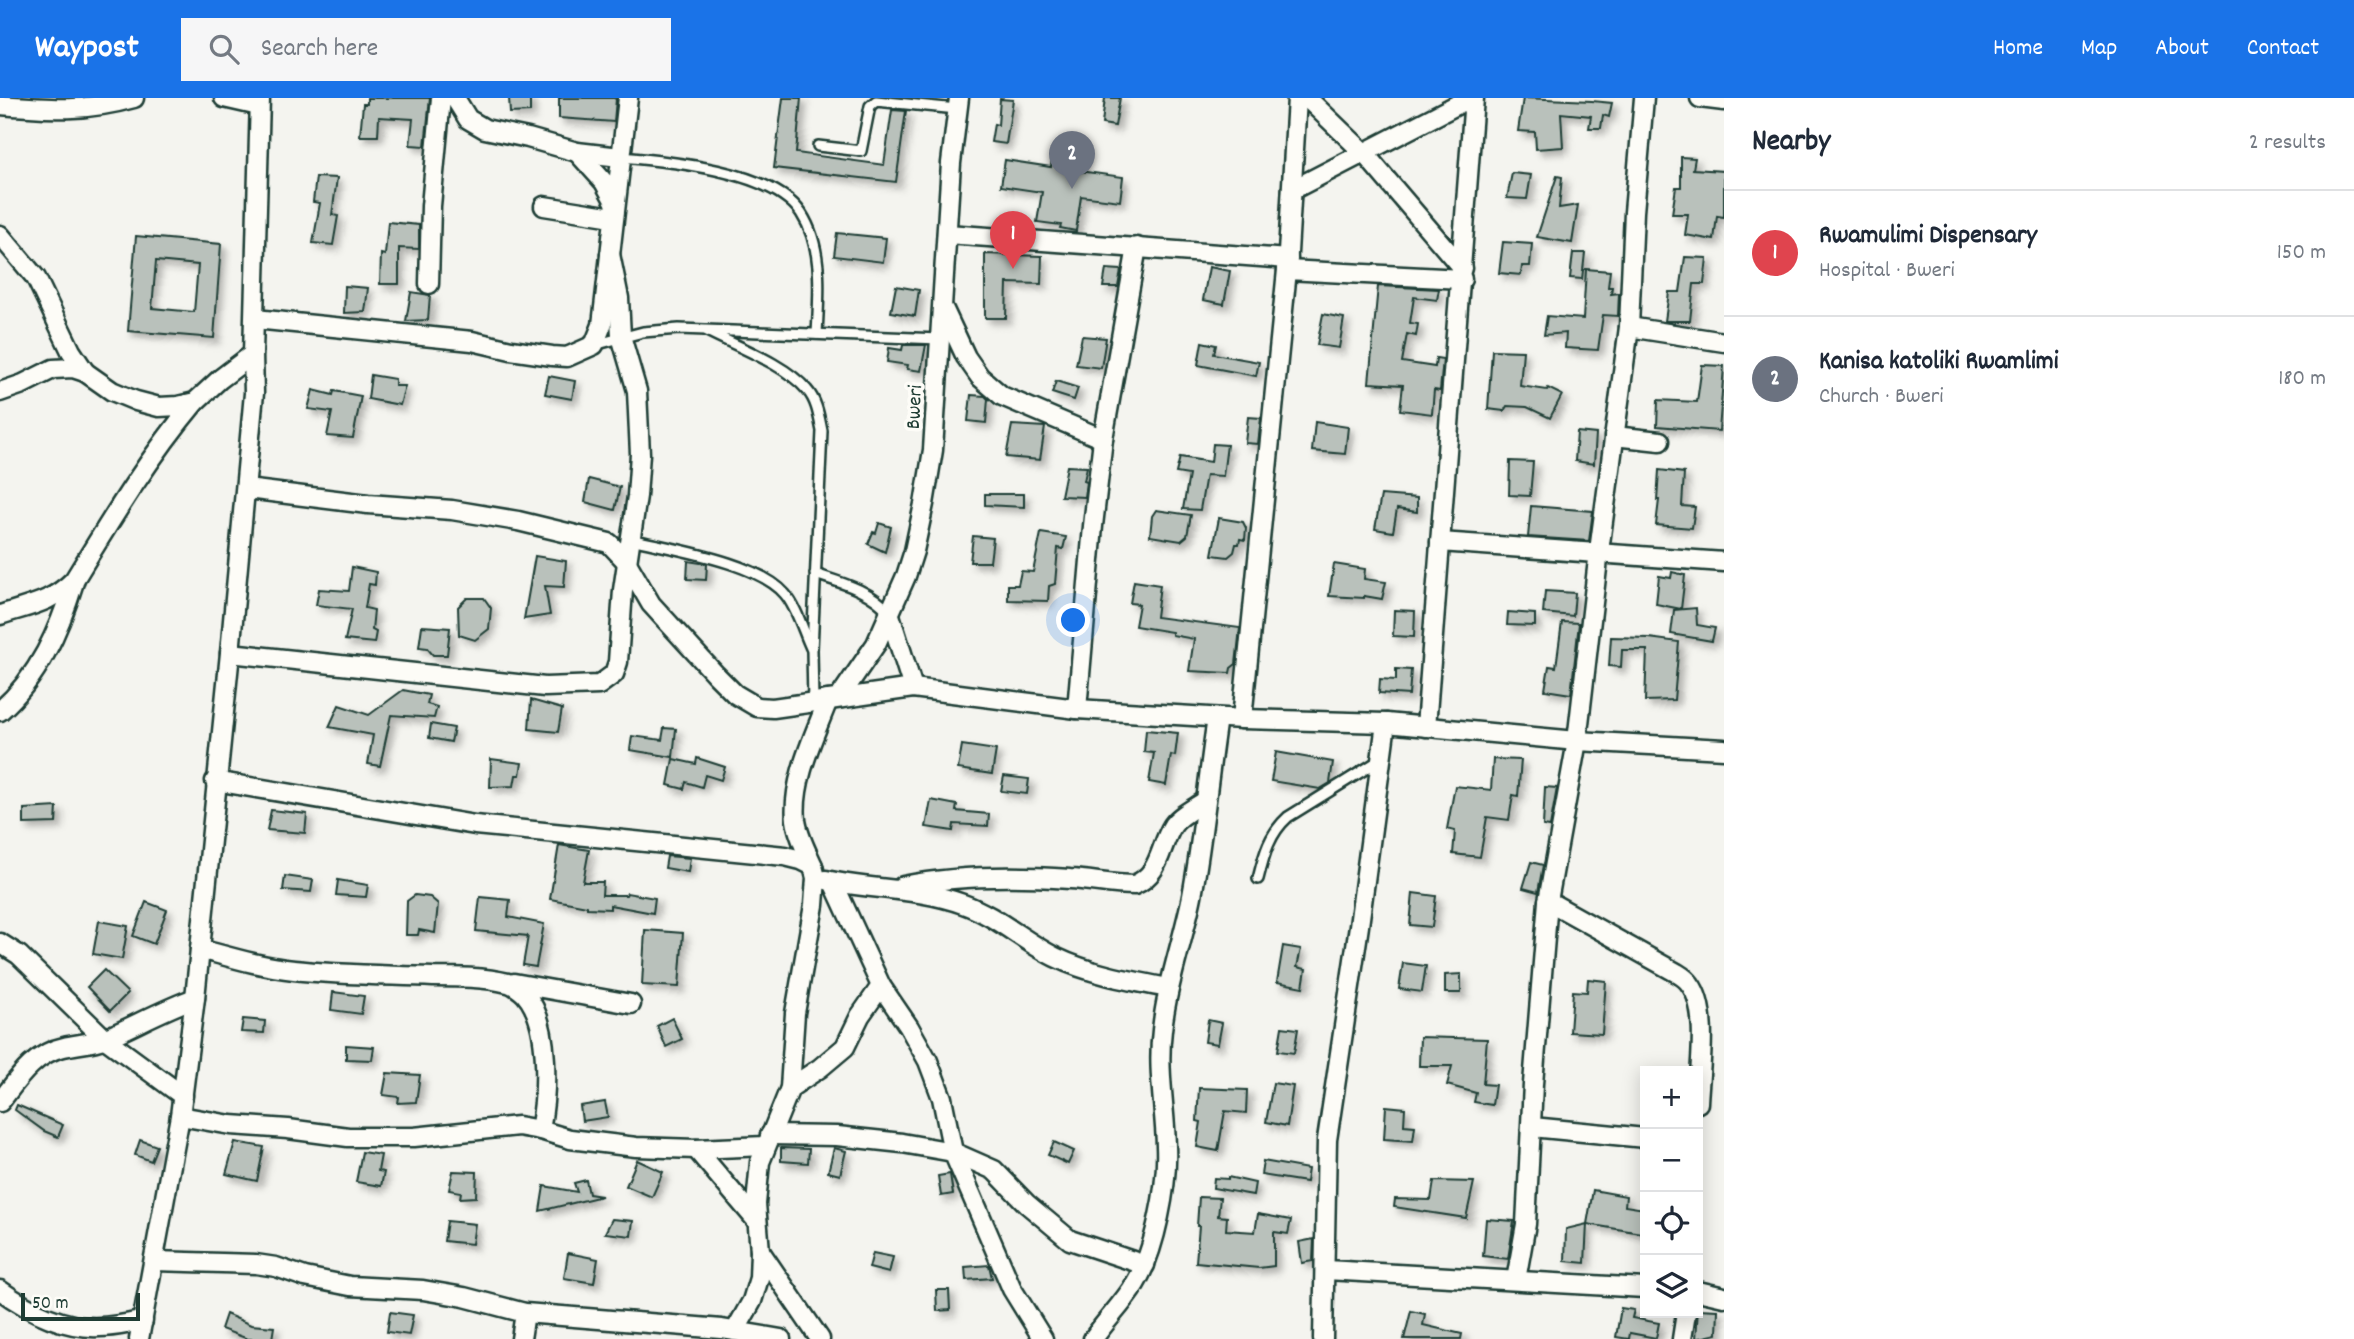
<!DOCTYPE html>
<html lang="en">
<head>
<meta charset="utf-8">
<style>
  :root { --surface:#fff; --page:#f6f6f7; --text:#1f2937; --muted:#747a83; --line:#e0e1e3; --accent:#1a73e8 }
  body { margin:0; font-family:Dekko,sans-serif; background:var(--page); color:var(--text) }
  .controls { position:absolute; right:21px; bottom:21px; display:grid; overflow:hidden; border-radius:0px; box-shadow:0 4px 18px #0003 }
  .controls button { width:63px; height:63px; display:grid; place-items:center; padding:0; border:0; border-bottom:2px solid var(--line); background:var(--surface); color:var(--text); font:35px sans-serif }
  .scale { position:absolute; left:21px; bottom:18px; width:119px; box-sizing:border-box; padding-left:7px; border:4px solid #1f3d34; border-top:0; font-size:19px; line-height:24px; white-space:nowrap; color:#1f3d34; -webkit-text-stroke:5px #fdfcf7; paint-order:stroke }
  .you { position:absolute; left:1074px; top:523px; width:24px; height:24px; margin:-18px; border:5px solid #fff; border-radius:50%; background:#1a73e8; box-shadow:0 0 0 10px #1a73e833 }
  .badge { display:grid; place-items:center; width:46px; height:46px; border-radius:50%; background:var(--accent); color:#fff; font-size:23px; font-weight:700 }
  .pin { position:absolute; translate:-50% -58px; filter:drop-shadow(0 2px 4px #0008) }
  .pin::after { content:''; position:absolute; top:37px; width:24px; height:21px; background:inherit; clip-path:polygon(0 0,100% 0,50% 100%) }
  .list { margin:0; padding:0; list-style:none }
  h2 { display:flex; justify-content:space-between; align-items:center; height:91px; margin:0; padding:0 28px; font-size:30px }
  h2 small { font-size:23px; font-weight:400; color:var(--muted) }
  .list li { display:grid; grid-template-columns:46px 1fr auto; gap:21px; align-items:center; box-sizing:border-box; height:126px; padding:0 28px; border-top:2px solid var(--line) }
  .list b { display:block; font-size:26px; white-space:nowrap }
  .list p { margin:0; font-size:23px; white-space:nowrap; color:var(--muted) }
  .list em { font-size:23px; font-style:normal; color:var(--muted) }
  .icon { flex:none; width:38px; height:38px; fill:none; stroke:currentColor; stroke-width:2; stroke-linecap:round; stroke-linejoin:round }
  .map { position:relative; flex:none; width:1724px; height:1241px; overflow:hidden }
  header { display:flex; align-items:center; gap:42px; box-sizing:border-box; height:98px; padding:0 35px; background:var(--accent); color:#fff }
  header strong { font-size:33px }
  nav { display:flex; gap:38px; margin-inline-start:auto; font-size:24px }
  .search { width:490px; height:63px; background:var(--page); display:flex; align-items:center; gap:18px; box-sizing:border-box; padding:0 24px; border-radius:0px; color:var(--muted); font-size:26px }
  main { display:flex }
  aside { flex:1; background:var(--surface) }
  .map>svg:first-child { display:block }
  .building { fill:#b9c1bb; stroke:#1f3d34; stroke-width:2; fill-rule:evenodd; filter:url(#shadow) }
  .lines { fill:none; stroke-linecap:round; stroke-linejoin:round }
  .service-casing { stroke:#1f3d34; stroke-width:14 }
  .minor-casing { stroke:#1f3d34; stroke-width:23 }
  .service { stroke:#fdfcf7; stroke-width:9 }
  .minor { stroke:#fdfcf7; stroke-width:18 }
  .labels { text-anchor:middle; stroke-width:7; stroke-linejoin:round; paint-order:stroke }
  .street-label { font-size:21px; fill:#1f3d34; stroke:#fdfcf7 }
</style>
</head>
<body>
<header>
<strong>Waypost</strong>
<div class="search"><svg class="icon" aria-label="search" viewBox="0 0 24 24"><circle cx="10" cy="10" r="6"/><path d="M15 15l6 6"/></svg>Search here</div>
<nav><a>Home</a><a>Map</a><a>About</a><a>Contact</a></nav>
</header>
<main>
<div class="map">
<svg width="1724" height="1241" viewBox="0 0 1724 1241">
  <defs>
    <filter id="shadow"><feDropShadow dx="5" dy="5" stdDeviation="3.5" flood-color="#0004"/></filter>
  </defs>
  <rect width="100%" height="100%" fill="#f4f4ef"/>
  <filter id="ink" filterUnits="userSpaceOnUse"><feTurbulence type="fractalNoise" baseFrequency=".0143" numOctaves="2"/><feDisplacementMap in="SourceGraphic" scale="14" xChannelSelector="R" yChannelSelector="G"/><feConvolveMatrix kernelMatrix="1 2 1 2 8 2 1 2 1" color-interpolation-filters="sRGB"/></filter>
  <g filter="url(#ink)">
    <g class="building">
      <polygon points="367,0 430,0 425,48 410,47 413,21 379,19 378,38 360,38 363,6 367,6"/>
      <polygon points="509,0 530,0 530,14 510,15"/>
      <polygon points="559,0 614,0 616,1 614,24 559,20"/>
      <polygon points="783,0 801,0 796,55 884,67 892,12 906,13 896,84 774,70"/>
      <polygon points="1105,0 1120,0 1115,28 1102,26"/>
      <polygon points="1523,0 1592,3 1612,5 1609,19 1603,17 1601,30 1589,30 1591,18 1561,15 1563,49 1536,51 1535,34 1518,33"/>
      <polygon points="1000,1 1013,2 1006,46 991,44 994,26 998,27"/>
      <polygon points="1053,51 1081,55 1079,73 1123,79 1120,103 1081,98 1076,133 1060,130 1061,127 1037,124 1042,94 1001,88 1005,62 1051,69"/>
      <polygon points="1681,59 1695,60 1693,71 1724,73 1724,119 1717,118 1714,142 1685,137 1688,116 1672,116 1676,89 1681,89"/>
      <polygon points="1512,75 1531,77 1527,101 1507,100"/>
      <polygon points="1557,78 1562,79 1559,110 1578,107 1572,145 1537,139"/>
      <polygon points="316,79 337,80 332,117 338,118 333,147 313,145 320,105 313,104"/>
      <polygon points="388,124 419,127 419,151 399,150 399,186 380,186 381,156 385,157"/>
      <polygon points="837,135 886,140 883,164 834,158"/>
      <path d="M136,138L221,146L214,240L128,233ZM156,163L198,167L194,214L152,210Z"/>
      <polygon points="1503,144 1532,146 1530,168 1522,168 1521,177 1499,175"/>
      <polygon points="1573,155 1585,155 1582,181 1570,180"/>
      <polygon points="985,156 1042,158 1041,186 1007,185 1006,220 985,220"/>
      <polygon points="1685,159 1707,160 1704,186 1694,186 1690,223 1665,223 1669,194 1680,194"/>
      <polygon points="1209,169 1230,173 1224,206 1203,202"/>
      <polygon points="1106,171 1121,172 1118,189 1103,189"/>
      <polygon points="1586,171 1610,173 1608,189 1612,189 1611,196 1619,195 1618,218 1603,217 1598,252 1565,250 1566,235 1544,237 1547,218 1583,221"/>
      <polygon points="345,188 368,190 365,214 344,215"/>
      <polygon points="896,188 919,192 915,218 891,214"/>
      <polygon points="1378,188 1439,191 1437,202 1414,199 1410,225 1418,226 1416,238 1407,236 1402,264 1435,269 1436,260 1443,261 1440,293 1434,292 1432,316 1400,312 1403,287 1369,285"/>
      <polygon points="411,194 430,197 428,222 406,223"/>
      <polygon points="1323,216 1344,220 1339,250 1317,247"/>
      <polygon points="1082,238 1106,240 1101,270 1076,267"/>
      <polygon points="1202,244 1216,247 1214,256 1259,264 1256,278 1198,267"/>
      <polygon points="903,247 926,247 921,273 907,271 908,267 887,264 889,250 902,252"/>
      <polygon points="1492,252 1523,253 1520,288 1547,292 1548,290 1562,297 1550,320 1527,309 1507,308 1504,313 1488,311"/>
      <polygon points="1702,267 1724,268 1719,333 1657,328 1658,302 1697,304"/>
      <polygon points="371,277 395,281 395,288 405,288 400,307 368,301"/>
      <polygon points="549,278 575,283 572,301 545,296"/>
      <polygon points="1056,283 1078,290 1074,302 1052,295"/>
      <polygon points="313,292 333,297 334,293 361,298 353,340 327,338 332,314 308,311"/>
      <polygon points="971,297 985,298 988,301 986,325 968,323"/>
      <polygon points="1248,319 1261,320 1258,346 1245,345"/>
      <polygon points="1315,324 1348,329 1345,356 1312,353"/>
      <polygon points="1012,327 1045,329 1040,362 1006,359"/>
      <polygon points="1577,334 1596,336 1594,366 1575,363"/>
      <polygon points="1213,346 1227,347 1223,378 1206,377 1200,412 1183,411 1189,377 1176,375 1180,359 1211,364"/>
      <polygon points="1510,363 1533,364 1530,398 1509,397"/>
      <polygon points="1067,368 1087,369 1084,383 1087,384 1085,399 1061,398"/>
      <polygon points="1659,372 1684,375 1682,408 1695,409 1692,430 1656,427 1659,402 1657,402"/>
      <polygon points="589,381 620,389 615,412 585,404"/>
      <polygon points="985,396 1024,396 1024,409 985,407"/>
      <polygon points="1381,397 1417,400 1417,414 1397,411 1393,434 1375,431"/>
      <polygon points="1531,408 1593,413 1589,443 1528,439"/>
      <polygon points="1156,412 1191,417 1187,438 1181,443 1150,438 1152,418"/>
      <polygon points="1219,420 1243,424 1246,430 1245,442 1240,441 1239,446 1236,446 1234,454 1228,459 1212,457"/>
      <polygon points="879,425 891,429 885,454 868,446 873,434 876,435"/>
      <polygon points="1041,435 1066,439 1063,451 1058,450 1055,486 1049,488 1048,503 1008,502 1008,487 1018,487 1021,473 1033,474"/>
      <polygon points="973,438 993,440 990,464 970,464"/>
      <polygon points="535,458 566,463 564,489 545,488 550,517 524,521"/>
      <polygon points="688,463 707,466 706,482 687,481"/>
      <polygon points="1334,466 1365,471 1364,481 1386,484 1382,501 1364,498 1364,500 1329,498"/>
      <polygon points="352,469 376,474 375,487 369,486 365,510 374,512 372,532 376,534 374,545 345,542 352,511 316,507 319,491 349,493"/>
      <polygon points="1672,474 1685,477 1681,511 1656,506 1659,478 1671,480"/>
      <polygon points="1134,483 1160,487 1156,519 1240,530 1236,566 1231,570 1230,575 1189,573 1194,541 1172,537 1172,534 1135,528 1139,506 1130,505"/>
      <polygon points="1545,493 1575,495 1573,518 1543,515"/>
      <polygon points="467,500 484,500 491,510 489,531 475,542 459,537 458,509"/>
      <polygon points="1696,510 1697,527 1715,530 1712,543 1671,536 1674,512"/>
      <polygon points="1394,512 1415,513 1414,539 1393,538"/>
      <polygon points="1508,514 1535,516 1535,528 1507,527"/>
      <polygon points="1562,524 1579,525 1571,596 1545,592 1549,568 1556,569"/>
      <polygon points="422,528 450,530 447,557 433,557 427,550 419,549"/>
      <polygon points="1611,539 1649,540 1679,544 1674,602 1645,603 1647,552 1622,552 1621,569 1609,568"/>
      <polygon points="1396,571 1411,572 1409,597 1379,595 1380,581 1396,582"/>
      <polygon points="403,592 429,597 427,606 437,609 434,620 391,617 380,668 368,666 373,637 329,629 339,607 369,617"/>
      <polygon points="531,602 562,611 558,634 529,631"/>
      <polygon points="431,626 454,630 451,644 429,640"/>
      <polygon points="664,630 676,631 673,659 630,652 632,638 662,642"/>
      <polygon points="1146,632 1178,635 1175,658 1171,657 1166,687 1149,684 1154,655 1144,654"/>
      <polygon points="962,647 996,652 992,676 958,671"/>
      <polygon points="1276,654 1333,664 1330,685 1320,691 1271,683"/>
      <polygon points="697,660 725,669 721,682 705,677 702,689 686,684 684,691 668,687 673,661 696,666"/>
      <polygon points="491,661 522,665 520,677 516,677 514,688 490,689"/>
      <polygon points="1493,661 1521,662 1518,698 1513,697 1509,722 1487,719 1480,759 1453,756 1455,733 1447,731 1455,688 1491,692"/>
      <polygon points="1004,678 1029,681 1027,696 1001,693"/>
      <polygon points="1545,689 1557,690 1550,729 1543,728"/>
      <polygon points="931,702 957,707 956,713 989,716 988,728 954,726 953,733 926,729"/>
      <polygon points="57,709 56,725 24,726 24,711"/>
      <polygon points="271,712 307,716 305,735 267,732"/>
      <polygon points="559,747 589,752 583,784 603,784 602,797 626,797 627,795 655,800 653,815 610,807 610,811 587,810 587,808 550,801"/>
      <polygon points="667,758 690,760 688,774 665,770"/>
      <polygon points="1531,764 1543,767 1538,794 1523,790"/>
      <polygon points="285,778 313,782 311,794 283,792"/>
      <polygon points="338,782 368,787 366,799 336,797"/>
      <polygon points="1413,795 1436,798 1432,829 1410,827"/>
      <polygon points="415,797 430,799 438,806 435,835 419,832 418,837 406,837 407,803"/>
      <polygon points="480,799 510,802 508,819 544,826 536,869 523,867 528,838 476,833"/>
      <polygon points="146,804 167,812 154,846 133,838"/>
      <polygon points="99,823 128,828 122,861 93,856"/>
      <polygon points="645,832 683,835 679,889 642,887"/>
      <polygon points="1283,848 1301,851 1297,869 1306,871 1303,889 1277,884"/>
      <polygon points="1403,865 1426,868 1422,894 1399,891"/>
      <polygon points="104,872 128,895 110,913 87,889"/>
      <polygon points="1461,876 1461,895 1445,895 1445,877"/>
      <polygon points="1588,881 1606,883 1602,936 1570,934 1573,893 1587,894"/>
      <polygon points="333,894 364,898 361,916 331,912"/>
      <polygon points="672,920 682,941 666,949 657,928"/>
      <polygon points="243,921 265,923 264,935 241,934"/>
      <polygon points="1208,922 1222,925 1218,946 1205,944"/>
      <polygon points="1282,929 1298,931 1294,955 1278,953"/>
      <polygon points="1420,939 1487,941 1483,986 1495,987 1492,1007 1474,1004 1476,995 1447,987 1452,968 1419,968"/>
      <polygon points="346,947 374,949 372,962 346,961"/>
      <polygon points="387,975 420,977 416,1004 398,1005 399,999 383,997"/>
      <polygon points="1273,985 1293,988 1287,1028 1266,1024"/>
      <polygon points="1199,990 1247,992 1246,1015 1225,1013 1218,1053 1197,1049 1201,1024 1197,1023"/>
      <polygon points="605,1004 608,1019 582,1023 580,1008"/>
      <polygon points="17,1007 63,1027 58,1039 44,1033 15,1012"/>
      <polygon points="1386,1008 1405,1010 1404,1027 1415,1028 1413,1043 1384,1041"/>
      <polygon points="140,1042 157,1048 151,1063 135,1057"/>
      <polygon points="235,1044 264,1049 257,1083 226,1076"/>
      <polygon points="1054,1044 1074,1053 1068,1066 1048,1057"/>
      <polygon points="781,1050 809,1051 808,1065 781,1063"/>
      <polygon points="834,1050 846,1053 840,1077 828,1074"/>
      <polygon points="362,1054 381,1057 378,1073 384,1074 381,1088 356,1084"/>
      <polygon points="637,1062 663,1074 652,1099 626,1088"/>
      <polygon points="1263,1063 1308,1071 1306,1084 1261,1077"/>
      <polygon points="453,1073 477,1074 476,1099 460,1100 461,1094 449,1092"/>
      <polygon points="950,1076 953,1096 941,1098 938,1078"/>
      <polygon points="1228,1079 1255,1085 1253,1097 1213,1090 1214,1080 1228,1081"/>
      <polygon points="586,1082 589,1096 602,1098 540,1113 544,1088 577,1094 574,1085"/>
      <polygon points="1434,1083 1474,1084 1466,1120 1394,1109 1395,1101 1431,1102"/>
      <polygon points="1593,1092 1626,1098 1625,1108 1645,1111 1645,1130 1643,1129 1641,1135 1587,1126"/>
      <polygon points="1199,1099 1220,1100 1218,1118 1227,1119 1226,1132 1255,1134 1258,1116 1291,1122 1288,1136 1274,1134 1274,1168 1259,1170 1196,1164 1199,1128 1197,1128"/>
      <polygon points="612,1121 633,1123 631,1138 605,1135"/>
      <polygon points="1486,1121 1514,1123 1508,1161 1483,1158"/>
      <polygon points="447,1123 475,1126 472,1146 444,1143"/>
      <polygon points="1587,1126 1585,1165 1565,1163 1566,1131"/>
      <polygon points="1314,1141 1313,1163 1302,1165 1299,1144"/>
      <polygon points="568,1155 598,1161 594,1185 564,1180"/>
      <polygon points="873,1155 893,1159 889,1175 869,1170"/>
      <polygon points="989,1167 992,1180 966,1182 965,1169"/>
      <polygon points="936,1192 949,1192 950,1212 937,1213"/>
      <polygon points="1621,1210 1634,1212 1632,1220 1659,1225 1656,1240 1630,1235 1629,1241 1616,1239"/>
      <polygon points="1698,1211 1718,1212 1717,1236 1696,1241"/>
      <polygon points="1411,1213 1425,1216 1423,1227 1462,1236 1461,1241 1404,1241"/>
      <polygon points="390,1214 413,1217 409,1237 387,1234"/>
      <polygon points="226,1216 251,1227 274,1229 272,1241 248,1241 221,1231"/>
    </g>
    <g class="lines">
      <g class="service-casing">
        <g id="service">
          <polyline points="818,48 861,53 870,8 876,3 957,11"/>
          <path d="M620,59C668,63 772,72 801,115C824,150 819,196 817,236"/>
          <path d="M707,233C738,249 785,266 807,292C817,303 819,319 822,333L812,552L813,604"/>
          <polyline points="594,247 643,234 679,231 940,241"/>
          <path d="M631,441C671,451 758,464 785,496C797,510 803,533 811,550"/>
          <path d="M815,476C842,485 870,492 889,514"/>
          <path d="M1258,781C1264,757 1269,736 1288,719L1380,662"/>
        </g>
      </g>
      <g class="minor-casing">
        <g id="minor">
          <polyline points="224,0 259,8"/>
          <polyline points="455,0 468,21 485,31 528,40 577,54 620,59"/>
          <polyline points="1307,0 1364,55 1462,170"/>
          <polyline points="1700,0 1724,3"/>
          <path d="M0,7C51,11 84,14 134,0"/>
          <polyline points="577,54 604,84 615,104"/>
          <polyline points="1292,92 1470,0"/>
          <polyline points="544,108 613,119"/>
          <polyline points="947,136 1288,161"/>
          <polyline points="0,137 36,180 71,253 85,274"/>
          <polyline points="1287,172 1462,181"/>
          <polyline points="429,186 431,108 441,0"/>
          <polyline points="944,212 966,259 980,279 1002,298 1103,341"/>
          <polyline points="255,221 472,243 511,252 552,258 567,259 594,247 602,227 628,0"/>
          <polyline points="1629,229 1724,244"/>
          <polyline points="0,294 23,286 53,271 73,270 85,274 112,293 136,303 159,309 178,308 195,304 220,281 253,256"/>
          <polyline points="1614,338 1660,343"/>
          <polyline points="246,391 368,406 452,412 518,423 609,445 626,463 651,506 716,577 735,596 757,609 773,610 913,590 1077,611 1242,621 1386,625 1577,643 1724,651"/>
          <polyline points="1440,444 1724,464"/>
          <polyline points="889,514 913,590"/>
          <path d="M0,517C30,507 51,505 74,482C112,420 149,359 195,304"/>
          <polyline points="230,555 545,589 599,587 614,576 618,564 623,492 637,398 640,356 637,293 621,238 619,200 610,156"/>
          <polyline points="839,600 876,546 906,478 914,453 924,406 933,352 951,65 959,0"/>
          <polyline points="1077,611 1093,428 1103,341 1137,149"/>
          <path d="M0,613C39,579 59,532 74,484"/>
          <polyline points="1242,621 1287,172 1297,0"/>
          <polyline points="1426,629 1474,0"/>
          <polyline points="215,683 475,727 785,758 801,762 813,768 816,780 814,807 795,915 790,990 760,1064 756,1106 760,1153 759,1180 752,1203 735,1233"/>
          <path d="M813,768C807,754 798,738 796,722C792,682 814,639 828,602"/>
          <path d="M826,782C871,792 919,790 963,806C997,818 1023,843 1055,859C1090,876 1131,883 1169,890"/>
          <polyline points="833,784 881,888 909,929 928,963 942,1000 953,1054 1012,1191 1043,1241"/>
          <path d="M903,788C958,777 1014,777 1070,781C1091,782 1112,787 1134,787C1161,776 1159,749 1173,727C1180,717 1195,710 1205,703"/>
          <path d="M1548,803L1677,875C1682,878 1687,881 1690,886C1710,912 1699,974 1698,1005"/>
          <polyline points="0,845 19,857 104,940 183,998"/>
          <path d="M200,851C230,859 262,869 294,872C340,877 386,877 433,879C457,879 484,879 508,885C513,886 521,892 525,896C551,925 547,996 540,1032"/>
          <polyline points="514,885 631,906"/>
          <polyline points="790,990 820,970 845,949 860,918 881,888"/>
          <path d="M0,1004C17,982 34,955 64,949C78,946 93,945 106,940C136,927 164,911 195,900"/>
          <polyline points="180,1018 231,1027 288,1031 348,1039 414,1039 518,1028 540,1032 570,1041 636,1049 696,1051 765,1048"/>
          <polyline points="1532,1029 1645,1040"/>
          <polyline points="770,1037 837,1038 902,1045 953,1054 994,1072 1027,1106 1070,1142 1145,1167"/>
          <polyline points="696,1051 756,1122"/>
          <polyline points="760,1153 820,1241"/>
          <polyline points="154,1163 256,1166 276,1169 305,1179 350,1188 423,1192 464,1199 525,1215 722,1231 781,1241"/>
          <polyline points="1326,1172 1645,1190"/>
          <polyline points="1516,1182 1526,1126 1533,986 1548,803 1577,643 1599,453 1629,229 1634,114 1644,0"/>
          <path d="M0,1192C29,1213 63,1231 100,1229C114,1229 129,1225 143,1223"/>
          <polyline points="1698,1193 1724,1199"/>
          <polyline points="139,1241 180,1018 195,900 230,555 254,295 253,256 260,0"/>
          <polyline points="521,1241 525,1215"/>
          <path d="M1093,1241C1106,1222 1123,1206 1135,1186C1155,1153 1168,1087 1166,1048C1165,1009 1157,972 1162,932C1167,886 1183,843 1192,798C1203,739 1208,679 1217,620"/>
          <polyline points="1323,1241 1327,1042 1359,828 1386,625"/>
          <polyline points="1682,1241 1686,1215"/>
        </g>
      </g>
      <use href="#service" class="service"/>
      <use href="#minor" class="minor"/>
    </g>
  </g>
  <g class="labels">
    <g class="street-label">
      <text transform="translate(913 309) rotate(-87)" y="7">Bweri</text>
    </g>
  </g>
</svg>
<div class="controls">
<button>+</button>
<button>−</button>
<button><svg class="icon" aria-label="locate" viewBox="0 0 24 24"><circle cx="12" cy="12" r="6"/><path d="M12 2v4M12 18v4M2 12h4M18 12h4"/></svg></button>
<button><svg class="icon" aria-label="layers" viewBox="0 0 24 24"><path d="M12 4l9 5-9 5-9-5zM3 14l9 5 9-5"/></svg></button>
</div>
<div class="scale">50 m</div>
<div class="you"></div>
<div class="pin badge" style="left:1013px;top:171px;background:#e0444e">1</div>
<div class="pin badge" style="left:1072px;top:91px;background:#6b7280">2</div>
</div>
<aside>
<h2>Nearby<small>2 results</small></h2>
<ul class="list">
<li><span class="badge" style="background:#e0444e">1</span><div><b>Rwamulimi Dispensary</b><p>Hospital · Bweri</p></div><em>150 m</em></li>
<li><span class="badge" style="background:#6b7280">2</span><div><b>Kanisa katoliki Rwamlimi</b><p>Church · Bweri</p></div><em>180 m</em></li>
</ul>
</aside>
</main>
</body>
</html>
